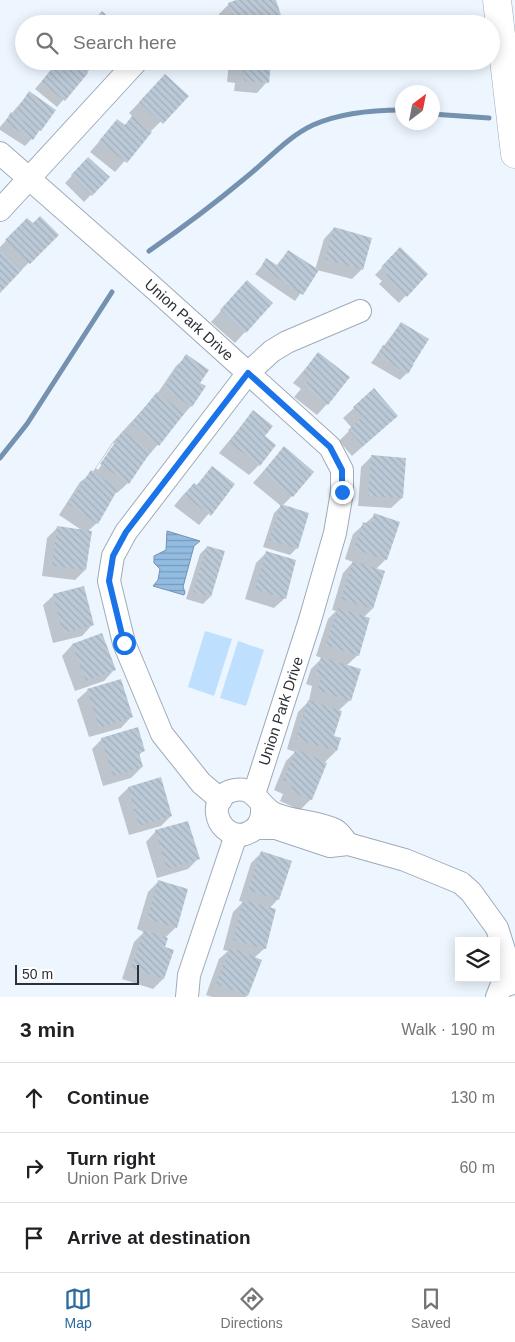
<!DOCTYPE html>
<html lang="en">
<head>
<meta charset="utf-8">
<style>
  :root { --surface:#fff; --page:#f2f2f2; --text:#202124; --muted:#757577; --line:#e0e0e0; --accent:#2b6ba1 }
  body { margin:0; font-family:Arial,sans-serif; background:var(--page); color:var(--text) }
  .controls { position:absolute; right:15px; bottom:15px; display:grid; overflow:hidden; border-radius:0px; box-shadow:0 2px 12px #0003 }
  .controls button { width:45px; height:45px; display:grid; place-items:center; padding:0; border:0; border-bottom:1px solid var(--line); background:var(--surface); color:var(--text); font:25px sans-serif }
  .compass { position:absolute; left:395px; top:85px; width:45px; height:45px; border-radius:50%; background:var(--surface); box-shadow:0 2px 12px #0003; rotate:32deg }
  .scale { position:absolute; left:15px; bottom:12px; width:124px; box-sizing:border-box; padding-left:5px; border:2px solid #2c3137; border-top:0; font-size:14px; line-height:18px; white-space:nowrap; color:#2c3137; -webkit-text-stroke:4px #fff; paint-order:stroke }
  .stop { position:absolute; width:15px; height:15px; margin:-11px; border:4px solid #1a73e8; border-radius:50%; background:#fff }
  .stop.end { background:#1a73e8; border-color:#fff; box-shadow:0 1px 5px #0008 }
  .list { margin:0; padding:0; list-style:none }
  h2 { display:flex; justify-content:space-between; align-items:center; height:65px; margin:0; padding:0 20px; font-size:21px }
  h2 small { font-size:16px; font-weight:400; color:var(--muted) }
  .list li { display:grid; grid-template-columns:32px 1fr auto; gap:15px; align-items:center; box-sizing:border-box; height:70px; padding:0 20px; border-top:1px solid var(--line) }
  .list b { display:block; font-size:19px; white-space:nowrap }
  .list p { margin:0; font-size:16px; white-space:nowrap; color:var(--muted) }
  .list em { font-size:16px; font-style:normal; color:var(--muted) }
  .icon { flex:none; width:28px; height:28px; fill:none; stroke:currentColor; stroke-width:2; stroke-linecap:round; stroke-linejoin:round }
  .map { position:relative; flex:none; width:515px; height:997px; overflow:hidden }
  .search { position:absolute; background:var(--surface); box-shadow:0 2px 12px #0003; left:15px; right:15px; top:15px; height:55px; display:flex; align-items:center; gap:12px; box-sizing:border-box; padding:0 18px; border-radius:28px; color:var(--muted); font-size:19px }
  .sheet { height:275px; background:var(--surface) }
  nav { display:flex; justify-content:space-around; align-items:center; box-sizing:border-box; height:70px; border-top:1px solid var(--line); background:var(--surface); font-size:14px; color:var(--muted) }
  nav a { display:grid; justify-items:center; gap:2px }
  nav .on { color:var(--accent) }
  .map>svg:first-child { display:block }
  .green { fill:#bfdfff }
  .water { fill:url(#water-rules); stroke:#7492af }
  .shadow { fill:#0003; fill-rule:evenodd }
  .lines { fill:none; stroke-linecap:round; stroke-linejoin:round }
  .stream { stroke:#7492af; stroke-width:5 }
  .building { fill:url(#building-back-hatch) }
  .minor-casing { stroke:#9eabb9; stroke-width:24 }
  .major-casing { stroke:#9eabb9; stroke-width:29 }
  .minor { stroke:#fff; stroke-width:22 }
  .major { stroke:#fff; stroke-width:28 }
  .route { stroke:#1a73e8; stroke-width:6 }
  .labels { text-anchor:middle; stroke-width:4; stroke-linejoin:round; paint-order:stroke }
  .street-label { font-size:15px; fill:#2c3137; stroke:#fff }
</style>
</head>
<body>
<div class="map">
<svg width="515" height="997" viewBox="0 0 515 997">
  <defs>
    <pattern id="water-rules" width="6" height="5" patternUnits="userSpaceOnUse" patternTransform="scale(1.25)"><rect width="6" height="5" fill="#93bce3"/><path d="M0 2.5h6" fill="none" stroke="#7899b9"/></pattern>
    <pattern id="building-back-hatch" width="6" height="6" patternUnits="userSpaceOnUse" patternTransform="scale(1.25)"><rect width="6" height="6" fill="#bbc9d7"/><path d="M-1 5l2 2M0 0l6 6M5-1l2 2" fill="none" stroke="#a1adb9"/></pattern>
  </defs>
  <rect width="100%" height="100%" fill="#edf6ff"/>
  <g class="green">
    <polygon points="205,631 232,639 214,696 188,687"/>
    <polygon points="238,641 264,650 246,706 220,698"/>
  </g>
  <polygon class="water" points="167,531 200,541 194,546 183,587 185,592 184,595 153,586 158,580 160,569 154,563 154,556 166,550"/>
  <g class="shadow">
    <polygon points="241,0 274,0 282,24 222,24 219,14 229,4"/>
    <polygon points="59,61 74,64 75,61 100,61 87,72 57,107 35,89"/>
    <polygon points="229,61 269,61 267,82 257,93 234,91 235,83 227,82"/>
    <polygon points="155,86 187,96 150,132 115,172 90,152 117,121 124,126 133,117 129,113"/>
    <polygon points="29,93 40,130 25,146 0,130 0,127"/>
    <polygon points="88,159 108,177 84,202 65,183"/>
    <polygon points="27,219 33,225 57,235 0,291 0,247"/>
    <polygon points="334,228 362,269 352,279 317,270 295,301 255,274 267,260 276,266 288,251 315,270 324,239"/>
    <polygon points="400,249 426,274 399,303 379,284 382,281 375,275"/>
    <polygon points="237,293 271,303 235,343 211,322"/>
    <polygon points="401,323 427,340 407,373 400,380 371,363"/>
    <polygon points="318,354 327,404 317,415 294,397 301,389 293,383"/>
    <path d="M187,356L198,383L191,406L148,456L128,483L117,493L115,492L97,523L88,531L85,570L75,580L42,576L47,538L58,527L83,531L59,515L80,482L92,473L112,443L157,394L176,366ZM113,443H116L98,470L96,468Z"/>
    <polygon points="354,408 386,426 352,456 339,441 352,428 343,418"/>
    <polygon points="253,412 263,437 259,465 249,475 219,453"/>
    <polygon points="284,448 292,496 282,506 297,548 290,555 263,547 274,513 281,506 253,483"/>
    <polygon points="372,456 402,498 391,508 358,506 361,467"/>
    <polygon points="212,468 234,484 199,525 174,506 183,495 194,484 196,486"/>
    <polygon points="375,515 386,559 376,569 384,572 372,609 364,617 358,655 346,666 350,700 338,711 333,737 340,739 336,751 324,763 311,799 300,810 280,801 283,794 274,790 286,761 295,752 287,749 298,712 309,701 312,686 306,684 311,669 322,658 316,656 328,619 336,611 332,610 343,573 353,562 345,559 353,534"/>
    <polygon points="207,547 223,552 210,597 203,604 186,599 200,554"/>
    <polygon points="267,552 285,598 274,608 245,599 256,563"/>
    <polygon points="54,595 92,625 82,636 53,643 43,605"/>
    <polygon points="101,635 114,670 104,681 75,691 62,656 72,645"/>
    <polygon points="88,690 131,717 121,728 89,737 77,700"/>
    <polygon points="102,739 144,750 138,756 142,767 131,778 103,786 92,749"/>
    <polygon points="128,788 171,816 161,826 129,835 118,798"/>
    <polygon points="156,831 198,859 188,869 157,878 146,842"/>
    <polygon points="261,853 278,899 269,909 265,948 254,958 260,960 246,997 212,997 206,995 219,959 228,951 223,950 233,912 243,902 239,901 251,863"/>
    <polygon points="158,882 176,927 165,938 164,947 173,950 163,979 153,989 122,979 134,942 144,932 137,929 148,892"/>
  </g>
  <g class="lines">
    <g class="stream">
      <polyline points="432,114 489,118"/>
      <path d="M149,251C182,228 213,205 244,179C266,162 287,137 313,125C340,113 373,110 402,110"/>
      <polyline points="0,458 27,424 112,292"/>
    </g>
  </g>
  <g class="building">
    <polygon points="236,0 276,0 284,24 252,24 249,15 234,20 228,3"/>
    <polygon points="102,11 116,24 90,24"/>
    <polygon points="58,61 73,61 88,73 65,101 41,82"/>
    <polygon points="238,61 271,61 269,83 244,81 245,72 237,72"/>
    <polygon points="165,74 189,96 163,124 139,102"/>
    <polygon points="29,91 56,110 41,131 15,113"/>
    <polygon points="11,112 39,131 33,140 5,122"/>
    <polygon points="132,116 152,132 127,163 99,141 117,119 125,125"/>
    <polygon points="88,157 110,177 92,196 71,175"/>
    <polygon points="40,216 59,235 30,264 5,240 27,218 33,223"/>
    <polygon points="334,227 372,238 363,270 325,259"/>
    <polygon points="400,247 428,274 407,297 385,276 388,273 381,267"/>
    <polygon points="0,249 22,270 0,293"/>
    <polygon points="288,250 319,270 303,295 261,267 266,258 278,266"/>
    <polygon points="247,280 273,303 246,333 220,310"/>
    <polygon points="401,322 429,339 414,363 386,346"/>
    <polygon points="383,345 414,364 408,374 377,355"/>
    <polygon points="318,352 350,377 328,405 304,386 310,378 303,372"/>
    <polygon points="186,354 209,370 200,383 206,386 192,407 164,388"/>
    <polygon points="374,388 398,416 363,446 348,430 362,417 353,407"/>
    <polygon points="157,392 184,414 159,446 131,424"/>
    <polygon points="253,410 273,426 265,436 276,445 260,466 229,442"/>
    <polygon points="123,431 151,451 129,484 100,464"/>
    <polygon points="284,446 314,472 293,497 263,472"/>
    <polygon points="371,455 406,458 403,498 368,496"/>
    <polygon points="212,466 235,484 211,516 184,495 194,483 197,485"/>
    <polygon points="91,470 118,489 98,524 68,504"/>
    <polygon points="281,504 309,513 298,549 269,540"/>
    <polygon points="374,513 400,522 387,560 354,549 363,522 371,525"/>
    <polygon points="57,526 92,531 86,570 52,566"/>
    <polygon points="207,546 225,551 211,597 193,592"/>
    <polygon points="266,551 296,560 286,599 255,589"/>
    <polygon points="353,561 385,571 373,609 341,599"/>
    <polygon points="84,586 94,625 63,633 53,594"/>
    <polygon points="338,608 370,618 359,656 326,645"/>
    <polygon points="102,633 116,670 86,681 72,644"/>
    <polygon points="321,657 361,669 351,701 317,690 322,676 316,674"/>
    <polygon points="121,679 133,717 99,728 87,689"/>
    <polygon points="308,700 342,711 334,736 341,738 337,751 296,739"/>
    <polygon points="138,727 145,751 139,753 143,767 113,776 101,738"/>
    <polygon points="296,749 327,763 312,800 290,791 293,783 283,780"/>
    <polygon points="161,777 172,816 139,826 128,787"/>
    <polygon points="188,821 200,859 167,869 155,830"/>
    <polygon points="261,851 292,861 279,900 248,890"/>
    <polygon points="158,880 188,889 177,928 147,919"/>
    <polygon points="243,900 276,909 266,949 233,940"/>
    <polygon points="144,930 168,938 165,947 174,950 164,979 131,968"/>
    <polygon points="230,947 262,960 248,996 216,984"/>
  </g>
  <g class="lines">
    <g class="minor-casing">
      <g id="minor">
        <polyline points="0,153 156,290 330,447 342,470 342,492 335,533 310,620 254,794"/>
        <polyline points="0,210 137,61"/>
        <polyline points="221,800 201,783 162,734 124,643 109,581 113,556 126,532 248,373 272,351 287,342 360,311"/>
        <path d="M262,808C263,823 256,831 242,835C213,835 207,794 235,790C256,786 259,807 275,814C294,822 317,821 335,830C340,832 344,840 348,844"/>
        <polyline points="257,828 276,828 330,846 348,844 405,860 461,883 471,892 497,928 504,950 510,982"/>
        <polyline points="187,997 189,975 236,835"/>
        <polyline points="497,997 501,987 515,982"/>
      </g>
    </g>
    <g class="major-casing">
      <polyline id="major" points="497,0 515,154"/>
    </g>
    <use href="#minor" class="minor"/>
    <use href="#major" class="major"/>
  </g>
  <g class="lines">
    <polyline class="route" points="124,643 109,581 113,556 126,532 248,373 330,447 342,470 342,492"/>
  </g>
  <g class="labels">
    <g class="street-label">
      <text transform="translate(189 320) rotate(42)" y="5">Union Park Drive</text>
      <text transform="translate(281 711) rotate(-72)" y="5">Union Park Drive</text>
    </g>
  </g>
</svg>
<div class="controls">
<button><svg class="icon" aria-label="layers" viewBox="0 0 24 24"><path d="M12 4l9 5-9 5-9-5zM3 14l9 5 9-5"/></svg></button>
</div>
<svg class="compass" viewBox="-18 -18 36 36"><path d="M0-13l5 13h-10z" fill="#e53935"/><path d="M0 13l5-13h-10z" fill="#757577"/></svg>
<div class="scale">50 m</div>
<div class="stop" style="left:124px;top:643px"></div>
<div class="stop end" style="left:342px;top:492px"></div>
<div class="search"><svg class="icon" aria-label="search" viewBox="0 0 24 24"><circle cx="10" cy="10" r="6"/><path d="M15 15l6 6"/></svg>Search here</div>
</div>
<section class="sheet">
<h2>3 min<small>Walk · 190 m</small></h2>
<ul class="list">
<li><svg class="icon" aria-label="ahead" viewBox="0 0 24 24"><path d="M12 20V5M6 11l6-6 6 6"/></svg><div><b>Continue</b></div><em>130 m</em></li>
<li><svg class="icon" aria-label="right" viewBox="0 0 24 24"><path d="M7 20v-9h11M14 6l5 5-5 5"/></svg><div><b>Turn right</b><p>Union Park Drive</p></div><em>60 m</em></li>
<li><svg class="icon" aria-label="arrive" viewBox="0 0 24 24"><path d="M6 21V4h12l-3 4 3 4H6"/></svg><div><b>Arrive at destination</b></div></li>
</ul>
</section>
<nav>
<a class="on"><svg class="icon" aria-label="map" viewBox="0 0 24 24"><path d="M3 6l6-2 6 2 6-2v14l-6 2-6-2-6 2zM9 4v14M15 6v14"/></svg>Map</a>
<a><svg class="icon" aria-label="directions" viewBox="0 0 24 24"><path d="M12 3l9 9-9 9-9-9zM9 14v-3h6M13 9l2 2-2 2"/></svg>Directions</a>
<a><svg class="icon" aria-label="saved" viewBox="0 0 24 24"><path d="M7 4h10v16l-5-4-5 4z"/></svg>Saved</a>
</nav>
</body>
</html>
